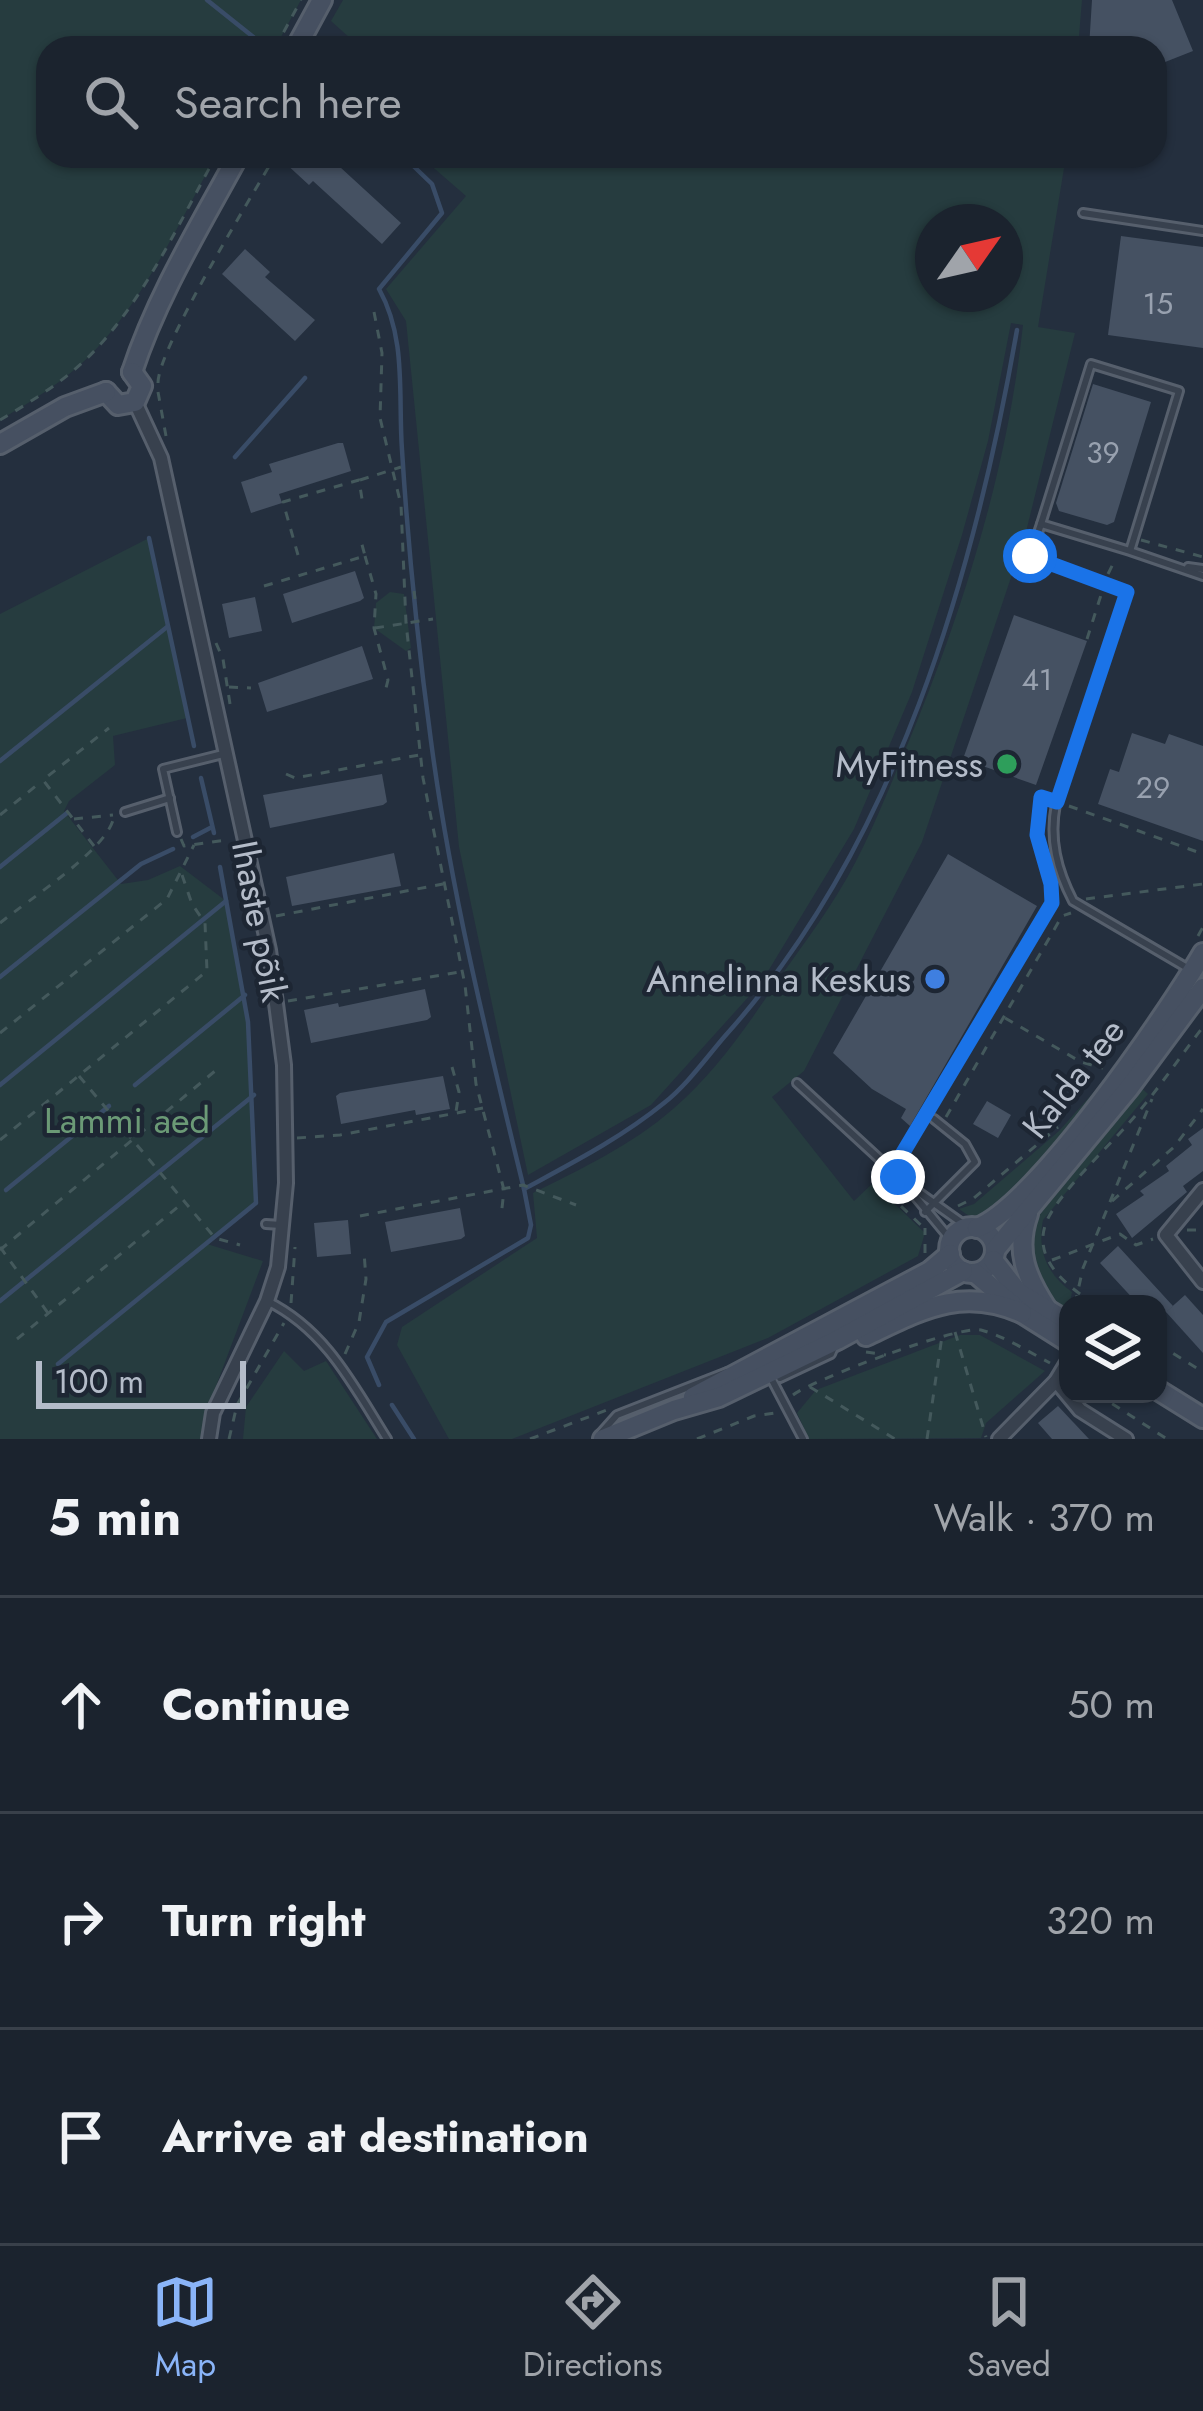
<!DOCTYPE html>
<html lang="en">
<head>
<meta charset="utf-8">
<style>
  :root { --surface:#1b232e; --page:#242b36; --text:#f1f3f6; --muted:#a0a4aa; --line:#39404a; --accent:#8ab4f8 }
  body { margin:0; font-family:Jost,sans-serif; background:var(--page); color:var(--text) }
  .controls { position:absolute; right:36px; bottom:36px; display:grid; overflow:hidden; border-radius:24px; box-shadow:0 3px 9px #0004 }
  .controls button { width:108px; height:108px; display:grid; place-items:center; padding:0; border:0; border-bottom:3px solid var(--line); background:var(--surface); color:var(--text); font:60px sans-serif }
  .compass { position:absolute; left:915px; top:204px; width:108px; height:108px; border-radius:50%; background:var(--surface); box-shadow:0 3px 9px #0004; rotate:56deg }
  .scale { position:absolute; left:36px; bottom:30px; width:210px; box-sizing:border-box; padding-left:12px; border:6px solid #b4bcc9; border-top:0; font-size:33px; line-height:42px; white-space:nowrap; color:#b4bcc9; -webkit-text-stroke:9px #1d2633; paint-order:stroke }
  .stop { position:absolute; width:36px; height:36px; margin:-27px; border:9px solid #1a73e8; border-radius:50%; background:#fff }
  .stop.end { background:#1a73e8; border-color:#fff; box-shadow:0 3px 12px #0008 }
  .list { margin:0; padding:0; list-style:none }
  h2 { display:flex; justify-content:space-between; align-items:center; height:156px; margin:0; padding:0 48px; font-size:51px }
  h2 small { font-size:39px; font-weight:400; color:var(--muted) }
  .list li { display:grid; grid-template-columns:78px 1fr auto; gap:36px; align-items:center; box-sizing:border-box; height:216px; padding:0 48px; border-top:3px solid var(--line) }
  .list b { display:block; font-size:45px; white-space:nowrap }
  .list em { font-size:39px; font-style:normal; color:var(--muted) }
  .icon { flex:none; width:66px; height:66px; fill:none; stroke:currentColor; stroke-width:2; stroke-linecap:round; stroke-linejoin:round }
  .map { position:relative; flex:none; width:1203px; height:1439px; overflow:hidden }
  .search { position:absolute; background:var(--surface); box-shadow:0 3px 9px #0004; left:36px; right:36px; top:36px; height:132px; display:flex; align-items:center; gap:30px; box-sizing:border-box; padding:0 42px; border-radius:36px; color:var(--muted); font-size:45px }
  .sheet { height:804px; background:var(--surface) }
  nav { display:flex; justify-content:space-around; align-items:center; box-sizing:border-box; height:168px; border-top:3px solid var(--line); background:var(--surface); font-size:33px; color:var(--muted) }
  nav a { display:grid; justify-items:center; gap:6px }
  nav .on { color:var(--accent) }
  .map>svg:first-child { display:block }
  .green { fill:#263c3f; fill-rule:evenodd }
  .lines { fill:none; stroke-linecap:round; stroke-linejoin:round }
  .stream { stroke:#394c67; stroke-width:4.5 }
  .building { fill:#455162 }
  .lane-casing { stroke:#565f6c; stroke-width:12 }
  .street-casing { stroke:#565f6c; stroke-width:18 }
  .secondary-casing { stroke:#565f6c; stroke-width:24 }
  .path { stroke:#44595c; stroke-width:3; stroke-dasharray:9 9; stroke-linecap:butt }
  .lane { stroke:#38414e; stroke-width:6 }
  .street { stroke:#38414e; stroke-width:12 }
  .secondary { stroke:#465061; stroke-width:18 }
  .route { stroke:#1a73e8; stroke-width:15 }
  .leisure-dot { fill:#2e9e5b; stroke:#1d2633; stroke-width:4.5 }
  .shop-dot { fill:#3f7fe0; stroke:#1d2633; stroke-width:4.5 }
  .labels { text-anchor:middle; stroke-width:9; stroke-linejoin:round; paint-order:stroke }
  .number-label { font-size:30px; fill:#98a1af }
  .poi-label { font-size:36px; fill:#b4bcc9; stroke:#1d2633; text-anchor:end }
  .street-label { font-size:36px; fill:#b4bcc9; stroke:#1d2633 }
  .park-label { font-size:36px; fill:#6b9a76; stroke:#1d2633 }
</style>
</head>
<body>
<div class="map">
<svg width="1203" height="1439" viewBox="0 0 1203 1439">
  <rect width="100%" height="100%" fill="#242f3e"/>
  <g class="green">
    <path d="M0,0H301L275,48H48V156H216C180,221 148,292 98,347C71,377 34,400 0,420Z"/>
    <polygon points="343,0 1082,0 1078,48 361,48 331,21"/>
    <path d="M420,156H1066L1038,327L1075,333L1025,536L922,842L804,1071L772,1097L854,1201L873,1183L925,1233L918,1256L768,1338L512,1439H449L397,1345L402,1327L537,1238L533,1193C581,1169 632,1145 673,1109C714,1074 746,1028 776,983C797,953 819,924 838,893C865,850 884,800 904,753C961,617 1007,473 1023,325L1011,323L988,441L962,535L912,692L854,829L761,983L651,1105L528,1175L459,847L406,321L386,289L466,196ZM933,222H1005V294H933Z"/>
    <polygon points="149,538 187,718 113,736 115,765 69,801 64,811 121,884 148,880 180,866 226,901 248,1022 256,1203 207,1244 263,1261 207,1410 201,1439 0,1439 0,614"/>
    <polygon points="390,592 404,594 411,648 406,651 374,628 376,603"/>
    <path d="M1116,1067L1120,1068C1092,1103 1021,1197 985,1215C975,1220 967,1215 959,1209L974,1204L1059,1131Z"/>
    <path d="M1139,1086L1148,1094L1043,1220C1037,1251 1047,1274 1072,1292L1068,1313L1052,1302L1035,1281L1027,1243L1033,1213Z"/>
    <polygon points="960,1335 980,1335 1045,1371 986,1423 981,1438 809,1439 797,1413 816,1390"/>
    <polygon points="284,1351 304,1371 326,1361 377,1439 243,1439 246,1407"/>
  </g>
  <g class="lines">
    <g class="stream">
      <polyline points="207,0 262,44"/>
      <path d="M403,156L432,184L442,213L379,289C407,339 398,395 402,450C408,547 418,645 431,741C451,893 488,1041 524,1189"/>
      <polyline points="235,457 305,378"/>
      <polyline points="149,538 194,746"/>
      <polyline points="0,761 167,627"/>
      <polyline points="201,778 214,833"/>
      <polyline points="193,837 212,827"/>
      <polyline points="0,867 67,813"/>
      <polyline points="0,977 141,864 173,849"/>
      <polyline points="0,1085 226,901"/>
      <polyline points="135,1085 245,995"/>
      <polyline points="6,1190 109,1106"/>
      <polyline points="0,1301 254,1095"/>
      <polyline points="58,1364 256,1203 248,1022 220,867"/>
      <path d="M379,1385L367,1357L386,1322L528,1238L531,1225L524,1189C572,1163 621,1138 664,1103C687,1085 706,1058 725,1036C896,846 974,576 1017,330"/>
      <polyline points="392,1405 414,1439"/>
    </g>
  </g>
  <g class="building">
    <polygon points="1092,0 1172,0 1193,51 1155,66 1155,48 1089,48"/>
    <polygon points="290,156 328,156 401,223 382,244 313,181 309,185 284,162"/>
    <polygon points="1121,236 1203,247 1203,348 1108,335"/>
    <polygon points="245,249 270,272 265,277 315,320 295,341 222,274"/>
    <polygon points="1093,384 1151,402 1114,522 1107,525 1059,511 1056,503"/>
    <polygon points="338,443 343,443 351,471 279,494 282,503 251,513 241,482 272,472 269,464"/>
    <polygon points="355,571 364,598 360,601 292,623 283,594"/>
    <polygon points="255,597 262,631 229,638 222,604"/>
    <polygon points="1014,615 1087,641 1036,785 963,759"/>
    <polygon points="362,646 373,679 267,712 258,683"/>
    <polygon points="1132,733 1165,744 1169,734 1203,746 1203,841 1098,804 1110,769 1119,772"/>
    <polygon points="382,774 387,802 383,805 270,828 263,795"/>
    <polygon points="394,853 401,886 292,906 286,877"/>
    <polygon points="948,854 1037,906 910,1126 901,1118 906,1109 872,1089 833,1053"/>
    <polygon points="425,989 431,1017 427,1020 311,1043 304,1010 338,1003 339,1007"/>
    <polygon points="443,1076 450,1109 416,1115 415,1110 341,1124 336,1096 340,1093"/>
    <polygon points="987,1101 1011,1115 998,1138 973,1124"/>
    <polygon points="1203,1128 1203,1171 1183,1186 1187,1192 1132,1238 1116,1214 1144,1195 1140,1191 1169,1171 1166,1166 1192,1145 1188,1139"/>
    <polygon points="460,1208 465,1236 461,1239 391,1252 385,1222"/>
    <polygon points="348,1220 351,1254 317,1257 314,1223"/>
    <polygon points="1118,1246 1173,1306 1158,1320 1158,1304 1138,1304 1100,1263"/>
    <polygon points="1185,1295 1203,1315 1203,1353 1166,1312"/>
    <polygon points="1058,1406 1089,1439 1052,1439 1038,1423"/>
  </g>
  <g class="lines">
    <g class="lane-casing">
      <g id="lane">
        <polyline points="1083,213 1203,231"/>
        <path d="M1041,524L1030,556L1127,592L1056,804C1049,839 1057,870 1073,901L1189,969"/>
        <polyline points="1130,551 1041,524 1091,364 1179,391 1130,551 1203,576"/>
        <polyline points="1188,567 1203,569"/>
        <polyline points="125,812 170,798"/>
        <polyline points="177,832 163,769 223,754"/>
        <polyline points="797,1083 899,1177 951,1240"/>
        <polyline points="910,1186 969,1228"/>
        <polyline points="925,1212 975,1162 965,1144 934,1119"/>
        <polyline points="266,1224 281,1225"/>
        <path d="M267,1301C326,1330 353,1385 387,1439"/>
        <polyline points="771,1378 803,1439"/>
        <polyline points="780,1378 831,1354 834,1347"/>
        <polyline points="601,1433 617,1415 727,1372"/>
      </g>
    </g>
    <g class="street-casing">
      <g id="street">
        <polyline points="135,402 161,458 269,950 284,1065 286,1183 278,1267 267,1301 213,1413 209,1439"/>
        <polyline points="1203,1190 1166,1235 1203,1282"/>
        <polyline points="1056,1381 1080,1410 1126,1439"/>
        <polyline points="999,1439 1056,1381 1068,1361"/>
      </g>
    </g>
    <g class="secondary-casing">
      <g id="secondary">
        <polyline points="296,48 322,0"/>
        <path d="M132,372C157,296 200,226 238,156"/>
        <polyline points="106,392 118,405 135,402 142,386 132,372"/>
        <polyline points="0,444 65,407 106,392"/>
        <path d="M1028,1214C1015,1251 1026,1277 1047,1309"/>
        <circle cx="972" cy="1250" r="23"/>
        <path d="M977,1228C1037,1205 1168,1013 1203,953"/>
        <polyline points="995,1250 1129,1088 1203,988"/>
        <polyline points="993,1260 1018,1292 1068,1322"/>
        <polyline points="975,1273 1022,1313 1068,1342"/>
        <path d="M866,1336C921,1310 961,1286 1022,1313"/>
        <polyline points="1158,1390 1203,1418"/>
        <polyline points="693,1397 930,1271 950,1254"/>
        <polyline points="603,1439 674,1410 719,1397 837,1340 963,1271"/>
      </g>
    </g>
    <g class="path">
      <polyline points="275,48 301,0"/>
      <polyline points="374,312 382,353 380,418 401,505 406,623 423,778 465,985 476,1084 504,1190 501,1217"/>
      <path d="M158,383C158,348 252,196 275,156"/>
      <polyline points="158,392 166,436"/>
      <path d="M0,420C34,400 71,377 98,347C148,292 180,221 216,156"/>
      <polyline points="360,480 401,467"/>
      <polyline points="1141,540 1203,557"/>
      <polyline points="298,555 283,502 359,480 362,499"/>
      <polyline points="365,556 376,594 374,628 388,680 385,692"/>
      <polyline points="1108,574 1116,558"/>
      <polyline points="264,586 365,556 360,537"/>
      <polyline points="414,591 415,599"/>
      <polyline points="375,628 433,619"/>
      <polyline points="1087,639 1101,595"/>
      <polyline points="216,643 223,659 230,704"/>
      <polyline points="229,687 251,688"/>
      <polyline points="286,774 295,778 419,755"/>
      <polyline points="1069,806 1203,854"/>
      <polyline points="0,815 42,781"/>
      <polyline points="74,819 113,815"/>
      <polyline points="181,839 184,846 227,840"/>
      <polyline points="94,846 43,780 109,728"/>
      <polyline points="1086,899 1203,884"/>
      <polyline points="276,916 443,884"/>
      <path d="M0,923C28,900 110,848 114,816"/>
      <polyline points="1198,936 1203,927"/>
      <polyline points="288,1001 460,972"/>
      <polyline points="1005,1018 1081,1062 1103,1068"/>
      <polyline points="0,1033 167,899 194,845"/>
      <polyline points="452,1067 459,1092 456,1112"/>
      <polyline points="79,1076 215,1238 240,1245"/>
      <polyline points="929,1109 1051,903 1051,884 1037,835 1041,797 1049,799"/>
      <polyline points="946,1117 1062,916 1071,913"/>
      <polyline points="297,1138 340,1135 483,1108"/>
      <polyline points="0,1140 207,971 205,923 192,904 181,872"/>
      <polyline points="898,1161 924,1117"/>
      <polyline points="888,1179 883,1189 924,1228"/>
      <polyline points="1112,1201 1174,1147 1203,1109"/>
      <polyline points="958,1206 974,1198 1058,1127"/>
      <polyline points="360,1216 523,1185 576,1205"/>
      <polyline points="1187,1230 1203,1230"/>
      <polyline points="0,1247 48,1313"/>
      <polyline points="0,1250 215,1071"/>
      <polyline points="925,1253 925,1228"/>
      <polyline points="1052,1260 1120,1234 1136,1245 1153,1239"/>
      <polyline points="291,1303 295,1247"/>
      <polyline points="1075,1304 1083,1268 1152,1099"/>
      <path d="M1095,1304C1068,1287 1032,1260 1046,1223C1056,1196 1108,1147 1129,1123C1156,1093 1178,1059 1203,1027"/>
      <polyline points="955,1332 986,1437"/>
      <polyline points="17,1339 184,1202"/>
      <polyline points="1158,1344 1203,1372"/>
      <polyline points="866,1352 886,1355"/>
      <polyline points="345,1354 359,1322 366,1279 364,1252"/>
      <polyline points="810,1387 895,1439"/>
      <polyline points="1097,1394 1167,1439"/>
      <path d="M793,1395C812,1380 958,1325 981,1330C1004,1336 1029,1352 1050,1363"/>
      <polyline points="229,1439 237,1405 284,1323"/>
      <polyline points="530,1439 607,1410"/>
      <polyline points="697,1439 754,1416 775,1413"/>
      <polyline points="927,1439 942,1336"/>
    </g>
    <use href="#lane" class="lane"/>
    <use href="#street" class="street"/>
    <use href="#secondary" class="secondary"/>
  </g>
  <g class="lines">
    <polyline class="route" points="898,1177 892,1171 1052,903 1051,884 1037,835 1041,797 1057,802 1127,592 1030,556"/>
  </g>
  <circle class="leisure-dot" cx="1007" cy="764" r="12"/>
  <circle class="shop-dot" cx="935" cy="979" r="12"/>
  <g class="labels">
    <g class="number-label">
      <text x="1158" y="314">15</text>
      <text x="1103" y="463">39</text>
      <text x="1037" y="690">41</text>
      <text x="1153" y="798">29</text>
    </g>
    <g class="poi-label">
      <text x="983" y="777">MyFitness</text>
      <text x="911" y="992">Annelinna Keskus</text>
    </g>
    <g class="street-label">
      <text transform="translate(260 921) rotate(79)" y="13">Ihaste põik</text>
      <text transform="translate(1073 1078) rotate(-52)" y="13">Kalda tee</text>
    </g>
    <g class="park-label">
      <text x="127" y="1133">Lammi aed</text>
    </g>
  </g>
</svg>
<div class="controls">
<button><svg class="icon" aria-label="layers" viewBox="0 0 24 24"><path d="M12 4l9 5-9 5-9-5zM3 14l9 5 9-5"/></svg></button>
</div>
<svg class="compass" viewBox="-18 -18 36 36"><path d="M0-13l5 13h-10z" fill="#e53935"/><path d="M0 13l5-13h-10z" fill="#a0a4aa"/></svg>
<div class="scale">100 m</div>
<div class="stop" style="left:1030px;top:556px"></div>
<div class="stop end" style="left:898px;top:1177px"></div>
<div class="search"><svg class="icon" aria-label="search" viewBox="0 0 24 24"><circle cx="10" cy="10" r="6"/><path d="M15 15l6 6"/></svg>Search here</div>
</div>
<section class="sheet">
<h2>5 min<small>Walk · 370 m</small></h2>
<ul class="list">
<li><svg class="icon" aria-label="ahead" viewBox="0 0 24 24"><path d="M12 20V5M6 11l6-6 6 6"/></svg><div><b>Continue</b></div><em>50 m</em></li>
<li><svg class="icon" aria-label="right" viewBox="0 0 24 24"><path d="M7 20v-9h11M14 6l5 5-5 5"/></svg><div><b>Turn right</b></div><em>320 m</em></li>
<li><svg class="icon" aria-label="arrive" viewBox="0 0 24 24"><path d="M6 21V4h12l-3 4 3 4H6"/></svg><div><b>Arrive at destination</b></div></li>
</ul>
</section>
<nav>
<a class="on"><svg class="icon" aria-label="map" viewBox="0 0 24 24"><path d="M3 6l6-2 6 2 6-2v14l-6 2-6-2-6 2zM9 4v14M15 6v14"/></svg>Map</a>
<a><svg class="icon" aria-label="directions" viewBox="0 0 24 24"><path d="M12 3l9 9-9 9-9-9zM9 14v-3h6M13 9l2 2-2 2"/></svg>Directions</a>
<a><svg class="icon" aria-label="saved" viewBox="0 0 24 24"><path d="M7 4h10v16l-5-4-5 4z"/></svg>Saved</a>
</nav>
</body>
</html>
